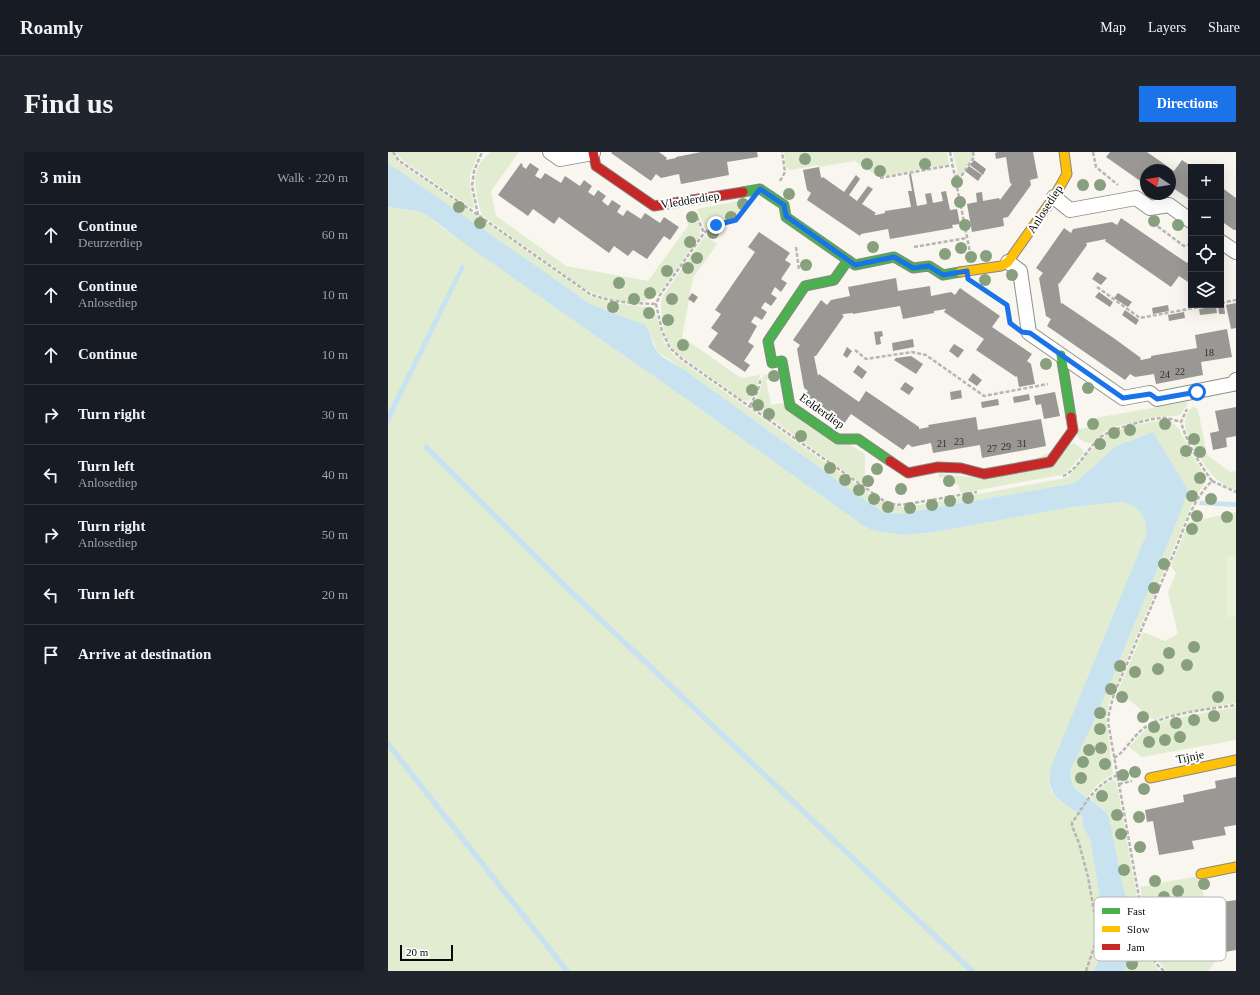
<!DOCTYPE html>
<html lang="en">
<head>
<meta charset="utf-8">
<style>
  :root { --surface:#171b24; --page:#20242c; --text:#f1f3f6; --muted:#9ea1a6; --line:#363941; --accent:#1a73e8 }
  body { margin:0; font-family:Georgia,serif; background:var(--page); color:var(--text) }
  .controls { position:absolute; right:12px; top:12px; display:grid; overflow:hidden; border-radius:0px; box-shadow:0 4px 16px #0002 }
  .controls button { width:36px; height:36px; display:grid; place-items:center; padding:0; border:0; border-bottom:1px solid var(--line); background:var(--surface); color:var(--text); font:20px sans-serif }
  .compass { position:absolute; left:752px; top:12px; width:36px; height:36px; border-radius:50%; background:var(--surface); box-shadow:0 4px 16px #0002; rotate:282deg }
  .scale { position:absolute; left:12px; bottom:10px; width:53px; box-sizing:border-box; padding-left:4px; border:2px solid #0a0a0a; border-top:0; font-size:11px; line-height:14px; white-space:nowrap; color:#0a0a0a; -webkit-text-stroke:3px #fff; paint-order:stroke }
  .stop { position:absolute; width:12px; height:12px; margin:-9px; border:3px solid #1a73e8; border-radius:50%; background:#fff }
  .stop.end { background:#1a73e8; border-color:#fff; box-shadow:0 1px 4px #0008 }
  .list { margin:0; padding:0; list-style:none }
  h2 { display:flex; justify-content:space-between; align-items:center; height:52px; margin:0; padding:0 16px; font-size:17px }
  h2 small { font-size:13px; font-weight:400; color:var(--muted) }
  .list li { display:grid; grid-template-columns:26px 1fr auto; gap:12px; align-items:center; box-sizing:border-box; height:60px; padding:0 16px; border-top:1px solid var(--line) }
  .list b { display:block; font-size:15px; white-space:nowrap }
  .list p { margin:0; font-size:13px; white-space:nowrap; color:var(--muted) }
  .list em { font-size:13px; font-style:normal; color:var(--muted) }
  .icon { flex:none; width:22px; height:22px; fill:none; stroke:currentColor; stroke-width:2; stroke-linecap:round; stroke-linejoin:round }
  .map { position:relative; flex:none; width:848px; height:819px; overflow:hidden; border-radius:0px }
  header { display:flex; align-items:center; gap:24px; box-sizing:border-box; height:56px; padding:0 20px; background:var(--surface); border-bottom:1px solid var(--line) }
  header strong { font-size:19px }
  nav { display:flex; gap:22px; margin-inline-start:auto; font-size:14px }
  .intro { display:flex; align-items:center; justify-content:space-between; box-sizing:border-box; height:96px; padding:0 24px }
  h1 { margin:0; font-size:28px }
  .button { padding:10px 18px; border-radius:0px; background:var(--accent); color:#fff; font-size:14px; font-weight:700 }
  main { display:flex; gap:24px; padding:0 24px }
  aside { flex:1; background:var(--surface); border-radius:0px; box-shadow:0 4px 16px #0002 }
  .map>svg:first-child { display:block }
  .green { fill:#e1ecd0 }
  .pitch { fill:#ebf0d9 }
  .water { fill:#c8e2ef }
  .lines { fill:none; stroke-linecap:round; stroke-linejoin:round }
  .stream { stroke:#c8e2ef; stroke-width:5.5 }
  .building { fill:#9a9894 }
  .street-casing { stroke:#91908d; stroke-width:16 }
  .fast-casing { stroke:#888783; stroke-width:11 }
  .slow-casing { stroke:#888783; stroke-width:11 }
  .jam-casing { stroke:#888783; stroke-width:11 }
  .path { stroke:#b7b6b5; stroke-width:2.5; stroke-dasharray:4 2; stroke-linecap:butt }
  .street { stroke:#fefefc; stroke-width:14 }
  .fast { stroke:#4caf50; stroke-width:9 }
  .slow { stroke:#ffc107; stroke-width:9 }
  .jam { stroke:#c62828; stroke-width:9 }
  .tree { fill:#89a07e }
  .route { stroke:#1a73e8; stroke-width:5 }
  .labels { text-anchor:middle; stroke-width:4; stroke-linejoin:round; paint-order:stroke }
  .number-label { font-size:10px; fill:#2e2e2c }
  .street-label { font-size:12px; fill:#0a0a0a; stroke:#fff }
  .key { fill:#fff; stroke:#b6b6b6; stroke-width:1 }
  .key-label { font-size:11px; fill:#0a0a0a }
</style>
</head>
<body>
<header>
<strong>Roamly</strong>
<nav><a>Map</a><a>Layers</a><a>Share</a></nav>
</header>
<div class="intro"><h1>Find us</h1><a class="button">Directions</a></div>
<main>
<aside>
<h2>3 min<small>Walk · 220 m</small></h2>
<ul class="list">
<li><svg class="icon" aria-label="ahead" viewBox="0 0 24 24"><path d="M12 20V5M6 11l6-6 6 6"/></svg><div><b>Continue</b><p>Deurzerdiep</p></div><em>60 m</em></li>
<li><svg class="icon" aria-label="ahead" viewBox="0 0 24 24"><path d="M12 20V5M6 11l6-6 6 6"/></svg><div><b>Continue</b><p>Anlosediep</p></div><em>10 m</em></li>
<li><svg class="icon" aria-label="ahead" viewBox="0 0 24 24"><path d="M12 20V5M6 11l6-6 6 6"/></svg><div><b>Continue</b></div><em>10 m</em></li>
<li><svg class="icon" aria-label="right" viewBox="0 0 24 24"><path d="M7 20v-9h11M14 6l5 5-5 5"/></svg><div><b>Turn right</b></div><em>30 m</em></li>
<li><svg class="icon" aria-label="left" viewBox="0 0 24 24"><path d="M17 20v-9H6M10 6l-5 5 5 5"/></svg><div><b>Turn left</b><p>Anlosediep</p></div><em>40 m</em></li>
<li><svg class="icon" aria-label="right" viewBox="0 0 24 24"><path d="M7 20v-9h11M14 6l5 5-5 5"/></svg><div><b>Turn right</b><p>Anlosediep</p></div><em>50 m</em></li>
<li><svg class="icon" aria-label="left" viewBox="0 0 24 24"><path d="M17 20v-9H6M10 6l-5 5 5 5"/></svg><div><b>Turn left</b></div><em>20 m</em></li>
<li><svg class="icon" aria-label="arrive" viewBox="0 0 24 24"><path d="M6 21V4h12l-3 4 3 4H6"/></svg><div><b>Arrive at destination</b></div></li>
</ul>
</aside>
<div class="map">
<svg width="848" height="819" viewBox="0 0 848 819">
  <rect width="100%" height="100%" fill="#f8f6ee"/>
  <g class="green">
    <path d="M0,0H3L11,11L90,65L202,144L223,151L261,155L268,163L276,190L286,204L489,347C499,353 508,355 520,355L673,327L680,325L683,321L710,290C725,275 753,273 773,268L784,270L791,277L804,303L817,324L818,330L807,345L721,550L718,567L725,622L714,629L706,636L699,646C688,637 680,630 684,615L707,567L793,359L765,280L728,294L687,331L511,362L496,360L478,349L298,219L270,200L259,176L252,171L200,151L187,141L0,11Z"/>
    <path d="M7,0H90C89,9 84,15 82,24C81,36 85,45 86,56H84L14,8Z"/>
    <path d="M103,0H131L103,39L108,64L178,114L260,129L300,74L298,62L306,60L312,76V84L271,141C255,159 216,147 197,137L94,63C87,40 80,16 103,0Z"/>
    <polygon points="396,0 559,0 561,12 490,25 467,9 431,15 430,13 402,18 398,15"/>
    <polygon points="565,0 584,0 585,5 573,22 570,22"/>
    <polygon points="351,49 352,56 353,57 345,68 317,76 309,57"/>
    <path d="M0,55L29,59L39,63L55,76L301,249L473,372L493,380L517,383L546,380L684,355L733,350C751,353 760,366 758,383L661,623C661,627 661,632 662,636C665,646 685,658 694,664L695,667L694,673L702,687L719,789L706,819H0V273L77,115L74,112L73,113L0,260Z"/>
    <path d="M317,84L329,92L305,126L294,185L353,226L372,223C370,232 368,244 360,249L355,248L292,203L285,197L277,183L274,168L273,152L274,145Z"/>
    <polygon points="390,220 391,225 378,228 383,253 395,251 477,302 477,334 367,255 366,252 372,238 376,223"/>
    <polygon points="798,250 800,251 792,263 789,264 773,264 726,275 714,281 705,290 701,291 696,290 690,286 688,278 703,275 702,267"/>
    <path d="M805,254L810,258L819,303L842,320L848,319V338C825,331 815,311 804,291C801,285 797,278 797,271C797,264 801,259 805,254Z"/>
    <polygon points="686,291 694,297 696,301 679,320 673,323 573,341 570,332 560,332 555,325 551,326 550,321 596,327"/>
    <polygon points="848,360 848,551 776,564 766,568 730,539 755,480 777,489 790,482 780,440 788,421 783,414 801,370"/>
    <polygon points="848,555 848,588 754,605 741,595 758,577 777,568"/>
    <path d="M725,628H727L729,633L758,796L761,805L772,819H736L743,802L746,775L734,730L721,666L715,657L702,648C709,639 714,633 725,628Z"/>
    <polygon points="810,724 826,779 829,807 820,819 779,819 767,806 763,796 752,735"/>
  </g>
  <polygon class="pitch" points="848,404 848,465 839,465 838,405"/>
  <g class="water">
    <path d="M0,11L187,141L200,151L257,173C263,180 263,191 269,199C273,206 291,214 298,219L478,349L496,360L511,362L687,331L728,294L765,280L800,338L790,367L707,567L684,615C676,643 710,646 721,665L734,730L747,778L743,802L736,819H706L719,789L702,687L694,673L695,667L694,664C674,649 656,644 663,615L758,383C760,366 751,353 733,350L684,355L546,380L517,383L493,380L482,377L473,372L301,249L84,97L39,63L29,59L0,55Z"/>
    <polygon points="74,112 77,115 0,273 0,260 73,113"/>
    <polygon points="812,349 848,350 848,355 811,353"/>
  </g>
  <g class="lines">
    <g class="stream">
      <polyline points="38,295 178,435 584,819"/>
      <polyline points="0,592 179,819"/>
    </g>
  </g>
  <g class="building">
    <polygon points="224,0 271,0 279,6 278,8 288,6 288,5 313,0 369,0 370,5 339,10 341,23 293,32 291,22 273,26 268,22 263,29 223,1"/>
    <polygon points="610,0 645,0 650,26 642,28 643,33 627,55 620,65 615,66 616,74 584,80 579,52 589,50 588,41 594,40 595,49 611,46 612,48 624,32 622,31 618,5 608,7 607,1"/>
    <polygon points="722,0 759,0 786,19 794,8 803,14 803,48 782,34 782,18 758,18 758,33 718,5"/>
    <polygon points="586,8 598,17 595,23 582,13"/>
    <polygon points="133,11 135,13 134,14 138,17 142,11 151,17 147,24 153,27 157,21 173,31 177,24 192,34 196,28 204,34 200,40 206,44 210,38 218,44 214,49 220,54 224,48 233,54 229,60 235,64 239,58 253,67 257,61 272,71 276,65 291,75 282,88 276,84 259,107 245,98 240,104 226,94 221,101 171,65 166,72 145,57 140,64 110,43"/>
    <polygon points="581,14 594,23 590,29 577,19"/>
    <polygon points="431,15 433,25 434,26 435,25 456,40 468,23 472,27 461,43 469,49 480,34 485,37 474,52 488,61 486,63 488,63 497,61 497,59 523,55 520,39 524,39 521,22 523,22 529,54 539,52 537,42 543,41 545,51 555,49 553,40 558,39 562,58 569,57 572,72 564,73 565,76 502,87 500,77 473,82 472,84 419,48 423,41 419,38 415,18"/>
    <polygon points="833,35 848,46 848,78 846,78 833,69"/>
    <polygon points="733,66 799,111 803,105 803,132 791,124 783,135 717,89 718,87 698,91 699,93 671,132 670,131 673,152 674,151 727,187 753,206 752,207 753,208 763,206 763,204 809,196 807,183 839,177 844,205 813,210 815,223 768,232 766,222 747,225 742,222 737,228 659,174 663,167 658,164 653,137 651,126 655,121 648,116 676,76 683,81 685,77 724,70 729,73"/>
    <polygon points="371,80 402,101 397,108 403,112 393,127 399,131 393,140 387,135 383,142 389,146 383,154 377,150 373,156 379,160 374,168 367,164 363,170 369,174 360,190 366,194 356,209 362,213 357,220 320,195 330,181 323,176 333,162 327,158 367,100 360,95"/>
    <polygon points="709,120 719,126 713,133 704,127"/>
    <polygon points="508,126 510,139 542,134 543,144 563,140 567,143 572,136 612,164 604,175 644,202 639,209 643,212 647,232 631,235 629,224 628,225 588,198 596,187 556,160 558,157 546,159 546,161 515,167 512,154 465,162 465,161 455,162 454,163 456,164 428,204 426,204 430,224 431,222 471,250 478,239 531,275 531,277 541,275 540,273 588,265 590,278 653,267 658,294 594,306 592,293 545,301 543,291 524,295 520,292 515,298 463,262 455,273 415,246 420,239 416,236 409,197 412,193 405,188 433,148 439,153 443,148 462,144 460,135"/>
    <polygon points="833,135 836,149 833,149"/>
    <polygon points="711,140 725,150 722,155 707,145"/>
    <polygon points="304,141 310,145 306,151 300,147"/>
    <polygon points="730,141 744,150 740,155 726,146"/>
    <polygon points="848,151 848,176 843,177 838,153"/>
    <polygon points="780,153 781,159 765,162 764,156"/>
    <polygon points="836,153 837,162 831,162 830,154"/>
    <polygon points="828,154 829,161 812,163 811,157"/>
    <polygon points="737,158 751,168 748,173 734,163"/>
    <polygon points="796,160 797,166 781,169 780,163"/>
    <polygon points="494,179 495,184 492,185 493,192 488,193 486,180"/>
    <polygon points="525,187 526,195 505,199 504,191"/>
    <polygon points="566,192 576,198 570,206 561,199"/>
    <polygon points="459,195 464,199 459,206 455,203"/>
    <polygon points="523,204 535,212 528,222 506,208 508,206"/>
    <polygon points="470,213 479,220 474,227 465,220"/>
    <polygon points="585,221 594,228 589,234 580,228"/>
    <polygon points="517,230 526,236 521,243 512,237"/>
    <polygon points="573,238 574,246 563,248 562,240"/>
    <polygon points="667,240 672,264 656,267 653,252 648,253 646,244"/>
    <polygon points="641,242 642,248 626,251 625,245"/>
    <polygon points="610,247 611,253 594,256 593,250"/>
    <polygon points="848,255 848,284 838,286 839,295 825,298 822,281 831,279 827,259"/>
    <polygon points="848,625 848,673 836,675 838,683 804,689 806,697 771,703 765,669 759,670 757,658 796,650 795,643 828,636 827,629"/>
    <polygon points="848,748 848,798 837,800 828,751"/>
  </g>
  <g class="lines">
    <g class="street-casing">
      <g id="street">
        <polyline points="162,0 172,7 205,1"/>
        <polyline points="666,45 682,58 748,46 762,56 781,53 803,69"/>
        <polyline points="833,90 848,100"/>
        <polyline points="620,110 632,119 641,181 735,246 762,241 769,247 845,232 848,228"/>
      </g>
    </g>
    <g class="fast-casing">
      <g id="fast">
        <polyline points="355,40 372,37 396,53 398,65 467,113 506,105 525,116 541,114 555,123 572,120"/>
        <polyline points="460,108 446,128 417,134 380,189 384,211 394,209 402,254 450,287 470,287 502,309"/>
        <polyline points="673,203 683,265"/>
      </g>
    </g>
    <g class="slow-casing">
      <g id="slow">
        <polyline points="572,120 613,114 620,110 666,45 679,22 676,0"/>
        <polyline points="762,626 848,608"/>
        <polyline points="813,722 848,715"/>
      </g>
    </g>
    <g class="jam-casing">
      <g id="jam">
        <polyline points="205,0 208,14 266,54 355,40"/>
        <polyline points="502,309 520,321 550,315 573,316 596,322 662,310 685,278 683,265"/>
      </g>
    </g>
    <g class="path">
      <path d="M5,0L11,9L16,12L90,63L202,142C224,151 245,151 268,152"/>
      <polyline points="562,0 582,100"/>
      <polyline points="705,0 708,15 730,33"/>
      <polyline points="567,24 574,23 586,5 585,0"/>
      <polyline points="492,26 565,13"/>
      <polyline points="392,29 397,20 394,0"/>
      <polyline points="355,59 348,68 323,75 316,81 272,143 268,152 274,179 282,196 294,207 496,349 508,353 520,352 589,340"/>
      <polyline points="90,63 84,34 86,19 94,0"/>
      <polyline points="309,65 316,81"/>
      <polyline points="765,71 796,94 803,92"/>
      <polyline points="408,95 411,118"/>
      <polyline points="526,95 579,86"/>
      <polyline points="709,135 752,166 822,153"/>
      <polyline points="593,136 619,153 620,161"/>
      <polyline points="833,151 848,148"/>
      <polyline points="467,198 478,207 524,200 538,203 596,244 660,232"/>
      <polyline points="362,254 370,238 373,226"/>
      <path d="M675,324C688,319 700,297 710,287C721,277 757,268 772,266C779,265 786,268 793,270"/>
      <polyline points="824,329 848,340"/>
      <path d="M726,606C738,599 744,585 756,576C776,561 823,557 848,553"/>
      <polyline points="731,632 744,629"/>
      <path d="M698,819L708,789V770L700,725L691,691L684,674V671C698,651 706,633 730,623"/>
      <path d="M776,819C768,812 763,806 760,796L720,570L721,561L726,542C746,495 766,448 786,401C796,377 804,348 824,329C811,311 799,291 793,270L799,257"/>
    </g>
    <use href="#street" class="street"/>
    <use href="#fast" class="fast"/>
    <use href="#slow" class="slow"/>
    <use href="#jam" class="jam"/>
  </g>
  <g class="tree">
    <circle cx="417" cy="7" r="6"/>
    <circle cx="479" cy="12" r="6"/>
    <circle cx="537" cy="12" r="6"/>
    <circle cx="492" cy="19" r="6"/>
    <circle cx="569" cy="30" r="6"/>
    <circle cx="695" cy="33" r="6"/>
    <circle cx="712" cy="33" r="6"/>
    <circle cx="401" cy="42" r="6"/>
    <circle cx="572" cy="50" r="6"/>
    <circle cx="355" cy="52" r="6"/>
    <circle cx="71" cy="55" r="6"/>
    <circle cx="304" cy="65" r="6"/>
    <circle cx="343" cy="65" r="6"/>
    <circle cx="766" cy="69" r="6"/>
    <circle cx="92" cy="71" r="6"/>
    <circle cx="577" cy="73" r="6"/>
    <circle cx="790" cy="73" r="6"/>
    <circle cx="325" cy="81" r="6"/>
    <circle cx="302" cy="90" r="6"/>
    <circle cx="485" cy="95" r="6"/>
    <circle cx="573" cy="96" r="6"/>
    <circle cx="557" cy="102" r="6"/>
    <circle cx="598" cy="104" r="6"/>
    <circle cx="583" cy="105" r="6"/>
    <circle cx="309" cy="106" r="6"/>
    <circle cx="418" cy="113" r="6"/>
    <circle cx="300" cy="116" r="6"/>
    <circle cx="279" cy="119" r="6"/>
    <circle cx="624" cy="123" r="6"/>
    <circle cx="597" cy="128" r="6"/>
    <circle cx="231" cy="131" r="6"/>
    <circle cx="262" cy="141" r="6"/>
    <circle cx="246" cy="147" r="6"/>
    <circle cx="284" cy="147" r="6"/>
    <circle cx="225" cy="155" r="6"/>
    <circle cx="261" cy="161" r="6"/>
    <circle cx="280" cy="168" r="6"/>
    <circle cx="295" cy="193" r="6"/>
    <circle cx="658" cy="212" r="6"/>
    <circle cx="386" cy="224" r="6"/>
    <circle cx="700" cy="236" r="6"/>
    <circle cx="364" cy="238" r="6"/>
    <circle cx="370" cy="253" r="6"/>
    <circle cx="381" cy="262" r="6"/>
    <circle cx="705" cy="272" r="6"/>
    <circle cx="777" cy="272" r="6"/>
    <circle cx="742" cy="278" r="6"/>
    <circle cx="726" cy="281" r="6"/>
    <circle cx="413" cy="284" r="6"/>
    <circle cx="806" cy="287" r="6"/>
    <circle cx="712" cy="292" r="6"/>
    <circle cx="798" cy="299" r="6"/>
    <circle cx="812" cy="300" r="6"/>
    <circle cx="442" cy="316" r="6"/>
    <circle cx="489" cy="317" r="6"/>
    <circle cx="812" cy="326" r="6"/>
    <circle cx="457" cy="328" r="6"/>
    <circle cx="480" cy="329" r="6"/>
    <circle cx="561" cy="329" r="6"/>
    <circle cx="513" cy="337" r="6"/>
    <circle cx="471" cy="338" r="6"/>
    <circle cx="804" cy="344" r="6"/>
    <circle cx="580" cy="346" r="6"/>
    <circle cx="486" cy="347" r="6"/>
    <circle cx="823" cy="347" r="6"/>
    <circle cx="562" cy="349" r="6"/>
    <circle cx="544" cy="353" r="6"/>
    <circle cx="500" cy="355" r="6"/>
    <circle cx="522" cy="356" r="6"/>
    <circle cx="809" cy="364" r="6"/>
    <circle cx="839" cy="365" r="6"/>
    <circle cx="804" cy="377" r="6"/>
    <circle cx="776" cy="412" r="6"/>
    <circle cx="766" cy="436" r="6"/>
    <circle cx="806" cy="495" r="6"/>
    <circle cx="781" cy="501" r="6"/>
    <circle cx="799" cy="513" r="6"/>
    <circle cx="732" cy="514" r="6"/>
    <circle cx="770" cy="517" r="6"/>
    <circle cx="747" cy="520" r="6"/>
    <circle cx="723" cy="537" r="6"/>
    <circle cx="734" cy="545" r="6"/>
    <circle cx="830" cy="545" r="6"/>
    <circle cx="712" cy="561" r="6"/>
    <circle cx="826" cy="564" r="6"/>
    <circle cx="755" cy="565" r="6"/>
    <circle cx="806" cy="568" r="6"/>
    <circle cx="788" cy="571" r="6"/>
    <circle cx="766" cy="575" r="6"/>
    <circle cx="712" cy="577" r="6"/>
    <circle cx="792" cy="585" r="6"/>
    <circle cx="777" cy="588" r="6"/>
    <circle cx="761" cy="590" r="6"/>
    <circle cx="713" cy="596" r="6"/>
    <circle cx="701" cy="598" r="6"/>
    <circle cx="695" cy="610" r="6"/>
    <circle cx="717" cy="612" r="6"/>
    <circle cx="747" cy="620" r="6"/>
    <circle cx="735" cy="623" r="6"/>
    <circle cx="693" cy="626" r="6"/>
    <circle cx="756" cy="637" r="6"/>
    <circle cx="714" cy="644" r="6"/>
    <circle cx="729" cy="663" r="6"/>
    <circle cx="751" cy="665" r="6"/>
    <circle cx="733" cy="682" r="6"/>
    <circle cx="752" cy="695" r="6"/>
    <circle cx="736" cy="718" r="6"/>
    <circle cx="767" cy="729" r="6"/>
    <circle cx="816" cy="732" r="6"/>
    <circle cx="790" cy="739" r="6"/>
    <circle cx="776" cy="745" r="6"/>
    <circle cx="744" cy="812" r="6"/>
  </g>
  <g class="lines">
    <polyline class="route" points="328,73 348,68 372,37 396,53 398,64 467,113 506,105 525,116 541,114 555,123 579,119 580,127 619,153 622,171 634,180 642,181 735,246 762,242 769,247 809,240"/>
  </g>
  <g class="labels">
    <g class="number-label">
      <text x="821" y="204">18</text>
      <text x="792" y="223">22</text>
      <text x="777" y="226">24</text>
      <text x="571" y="293">23</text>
      <text x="554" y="295">21</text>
      <text x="634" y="295">31</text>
      <text x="618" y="298">29</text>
      <text x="604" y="300">27</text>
    </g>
    <g class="street-label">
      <text transform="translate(302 48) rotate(-9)" y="4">Vledderdiep</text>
      <text transform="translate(657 57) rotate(-57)" y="4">Anlosediep</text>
      <text transform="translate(434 259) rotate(35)" y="4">Eelderdiep</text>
      <text transform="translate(802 605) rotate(-12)" y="4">Tijnje</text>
    </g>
  </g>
  <rect x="706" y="745" width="132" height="64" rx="6" class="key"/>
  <rect x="714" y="756" width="18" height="6" fill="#4caf50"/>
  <rect x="714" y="774" width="18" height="6" fill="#ffc107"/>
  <rect x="714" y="792" width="18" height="6" fill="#c62828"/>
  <g class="key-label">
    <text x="739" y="763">Fast</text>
    <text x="739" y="781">Slow</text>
    <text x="739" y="799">Jam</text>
  </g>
</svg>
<div class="controls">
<button>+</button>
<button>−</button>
<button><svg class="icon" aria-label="locate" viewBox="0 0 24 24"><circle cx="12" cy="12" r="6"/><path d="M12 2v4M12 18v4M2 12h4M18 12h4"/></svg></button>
<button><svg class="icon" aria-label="layers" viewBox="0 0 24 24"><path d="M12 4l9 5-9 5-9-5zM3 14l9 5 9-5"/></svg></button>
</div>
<svg class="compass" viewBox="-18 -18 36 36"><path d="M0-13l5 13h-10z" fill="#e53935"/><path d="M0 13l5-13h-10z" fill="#9ea1a6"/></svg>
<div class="scale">20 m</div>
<div class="stop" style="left:809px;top:240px"></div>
<div class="stop end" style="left:328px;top:73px"></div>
</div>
</main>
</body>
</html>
